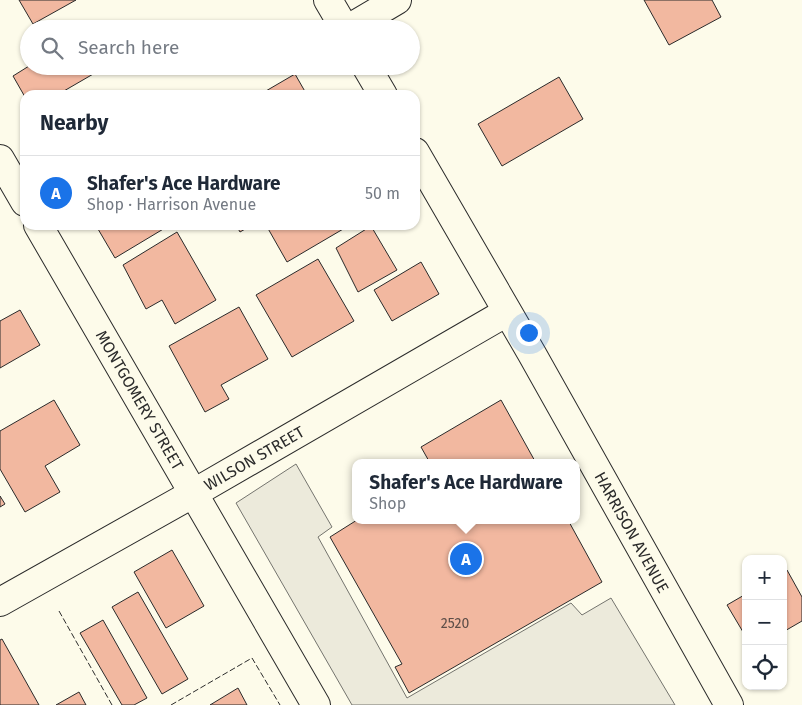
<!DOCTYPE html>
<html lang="en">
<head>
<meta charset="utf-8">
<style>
  :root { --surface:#fff; --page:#f2f2f3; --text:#1f2937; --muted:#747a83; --line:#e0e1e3; --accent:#1a73e8 }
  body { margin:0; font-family:"Fira Sans",sans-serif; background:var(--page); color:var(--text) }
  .controls { position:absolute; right:15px; bottom:15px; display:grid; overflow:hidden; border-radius:10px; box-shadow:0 1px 4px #0004 }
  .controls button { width:45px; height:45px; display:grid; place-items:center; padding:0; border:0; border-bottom:1px solid var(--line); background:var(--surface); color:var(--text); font:25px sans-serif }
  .you { position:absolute; left:528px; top:332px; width:18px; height:18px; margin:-12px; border:4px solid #fff; border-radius:50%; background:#1a73e8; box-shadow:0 0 0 8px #1a73e833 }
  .badge { display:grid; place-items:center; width:32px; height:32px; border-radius:50%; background:var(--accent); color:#fff; font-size:16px; font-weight:700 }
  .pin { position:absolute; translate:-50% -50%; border:2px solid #fff; box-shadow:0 1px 5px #0006 }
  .popup { position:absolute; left:352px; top:459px; width:228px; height:65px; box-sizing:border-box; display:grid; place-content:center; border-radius:10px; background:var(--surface); filter:drop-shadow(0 1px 4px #0005); font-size:16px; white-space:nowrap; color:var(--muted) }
  .popup b { font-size:19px; color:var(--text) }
  .popup::after { content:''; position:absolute; left:50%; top:100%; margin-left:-10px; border:10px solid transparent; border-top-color:var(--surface) }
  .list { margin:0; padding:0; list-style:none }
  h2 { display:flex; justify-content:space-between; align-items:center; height:65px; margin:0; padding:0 20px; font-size:21px }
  h2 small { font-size:16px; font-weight:400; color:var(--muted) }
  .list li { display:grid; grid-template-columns:32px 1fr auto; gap:15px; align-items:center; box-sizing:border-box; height:75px; padding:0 20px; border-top:1px solid var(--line) }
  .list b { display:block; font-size:19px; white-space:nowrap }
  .list p { margin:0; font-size:16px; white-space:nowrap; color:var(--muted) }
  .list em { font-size:16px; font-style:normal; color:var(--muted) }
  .icon { flex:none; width:28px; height:28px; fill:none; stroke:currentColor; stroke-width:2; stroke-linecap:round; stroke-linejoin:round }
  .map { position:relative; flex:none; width:802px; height:705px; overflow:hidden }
  .search { position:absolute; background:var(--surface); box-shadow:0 1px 4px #0004; left:20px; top:20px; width:400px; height:55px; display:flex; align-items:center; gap:12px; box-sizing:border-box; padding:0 18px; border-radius:28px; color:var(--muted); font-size:19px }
  .panel { position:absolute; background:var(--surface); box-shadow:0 1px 4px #0004; left:20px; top:90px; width:400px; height:140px; border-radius:15px }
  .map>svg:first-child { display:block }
  .parking { fill:#eceadb; stroke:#74746e }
  .building { fill:#f2b8a0; stroke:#2b2b2b }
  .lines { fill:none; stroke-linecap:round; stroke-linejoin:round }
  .minor-casing { stroke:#2b2b2b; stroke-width:30 }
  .tertiary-casing { stroke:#2b2b2b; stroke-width:30 }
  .minor { stroke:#fdfbea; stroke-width:28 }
  .tertiary { stroke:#fdfbea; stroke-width:28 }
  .fence { stroke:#2b2b2b; stroke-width:1; stroke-dasharray:6 2.5; stroke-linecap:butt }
  .labels { text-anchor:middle; stroke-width:4; stroke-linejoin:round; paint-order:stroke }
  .number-label { font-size:14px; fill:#5d4e48 }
  .street-label { font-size:16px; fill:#2b2b2b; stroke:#fdfbea }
</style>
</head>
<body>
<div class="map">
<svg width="802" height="705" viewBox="0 0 802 705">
  <rect width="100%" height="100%" fill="#fdfbea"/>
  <polygon class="parking" points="296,464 332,527 318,537 407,698 571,603 582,615 611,598 675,705 352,705 236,503"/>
  <g class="building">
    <polygon points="19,0 76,0 33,24"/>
    <polygon points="644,0 712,0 721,17 669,45"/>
    <polygon points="29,66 107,66 57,95 25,95 25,97 13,76"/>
    <polygon points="295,74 307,95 259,95"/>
    <polygon points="559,77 583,119 502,166 478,124"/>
    <polygon points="104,225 170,225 115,258 98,229"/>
    <polygon points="236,225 252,225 240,232"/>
    <polygon points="266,225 350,225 287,262"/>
    <polygon points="371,226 397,270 358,292 336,248"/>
    <polygon points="177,232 216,300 175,324 162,300 146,309 123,265"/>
    <polygon points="318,259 354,321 292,357 256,295"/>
    <polygon points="421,262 439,294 392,321 374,290"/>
    <polygon points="239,307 268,359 221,385 229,399 205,412 169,346"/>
    <polygon points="20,310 40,345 0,368 0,321"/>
    <polygon points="54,400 80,445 45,466 60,492 25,512 0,469 0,431"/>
    <polygon points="501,400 536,463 430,463 421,447"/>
    <polygon points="0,496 5,504 0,507"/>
    <polygon points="357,520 568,520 602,582 409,693 395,667 402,664 330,537"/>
    <polygon points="172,550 204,606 166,628 134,572"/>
    <polygon points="787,570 802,597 802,621 783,632 783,572"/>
    <polygon points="138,592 188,679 162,694 112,607"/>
    <polygon points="746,594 746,637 727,605"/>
    <polygon points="103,620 147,698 134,705 122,705 80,633"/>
    <polygon points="2,639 39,705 0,705 0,640"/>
    <polygon points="238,688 247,705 210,705"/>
    <polygon points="79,692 86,705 56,705"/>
  </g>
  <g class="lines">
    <g class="minor-casing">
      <g id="minor">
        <polyline points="0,159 25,202"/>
        <polyline points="38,225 316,705"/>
        <polyline points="0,602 194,493 507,312"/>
      </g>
    </g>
    <g class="tertiary-casing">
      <g id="tertiary">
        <polyline points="328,0 345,29"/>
        <polyline points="348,29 397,0"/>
        <polyline points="366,66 383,95"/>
        <polyline points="415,152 532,354 729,705"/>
      </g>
    </g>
    <use href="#minor" class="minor"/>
    <use href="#tertiary" class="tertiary"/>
    <g class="fence">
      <polyline points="59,611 112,705"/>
      <polyline points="171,705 252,658 280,705"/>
    </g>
  </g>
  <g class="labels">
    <g class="number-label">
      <text x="455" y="628">2520</text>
    </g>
    <g class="street-label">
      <text transform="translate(140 400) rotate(60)" y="6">MONTGOMERY STREET</text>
      <text transform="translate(254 458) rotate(-30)" y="6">WILSON STREET</text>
      <text transform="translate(632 532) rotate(61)" y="6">HARRISON AVENUE</text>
    </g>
  </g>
</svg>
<div class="controls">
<button>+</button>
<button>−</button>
<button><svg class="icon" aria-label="locate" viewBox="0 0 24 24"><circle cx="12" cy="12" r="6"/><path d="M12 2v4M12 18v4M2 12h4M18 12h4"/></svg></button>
</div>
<div class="you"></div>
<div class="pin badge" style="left:466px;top:559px">A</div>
<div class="popup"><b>Shafer's Ace Hardware</b>Shop</div>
<div class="search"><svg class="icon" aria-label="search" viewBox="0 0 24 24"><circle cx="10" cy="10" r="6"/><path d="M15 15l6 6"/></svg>Search here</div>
<section class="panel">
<h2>Nearby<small></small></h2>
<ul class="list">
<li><span class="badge">A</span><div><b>Shafer's Ace Hardware</b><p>Shop · Harrison Avenue</p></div><em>50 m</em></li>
</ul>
</section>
</div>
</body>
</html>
